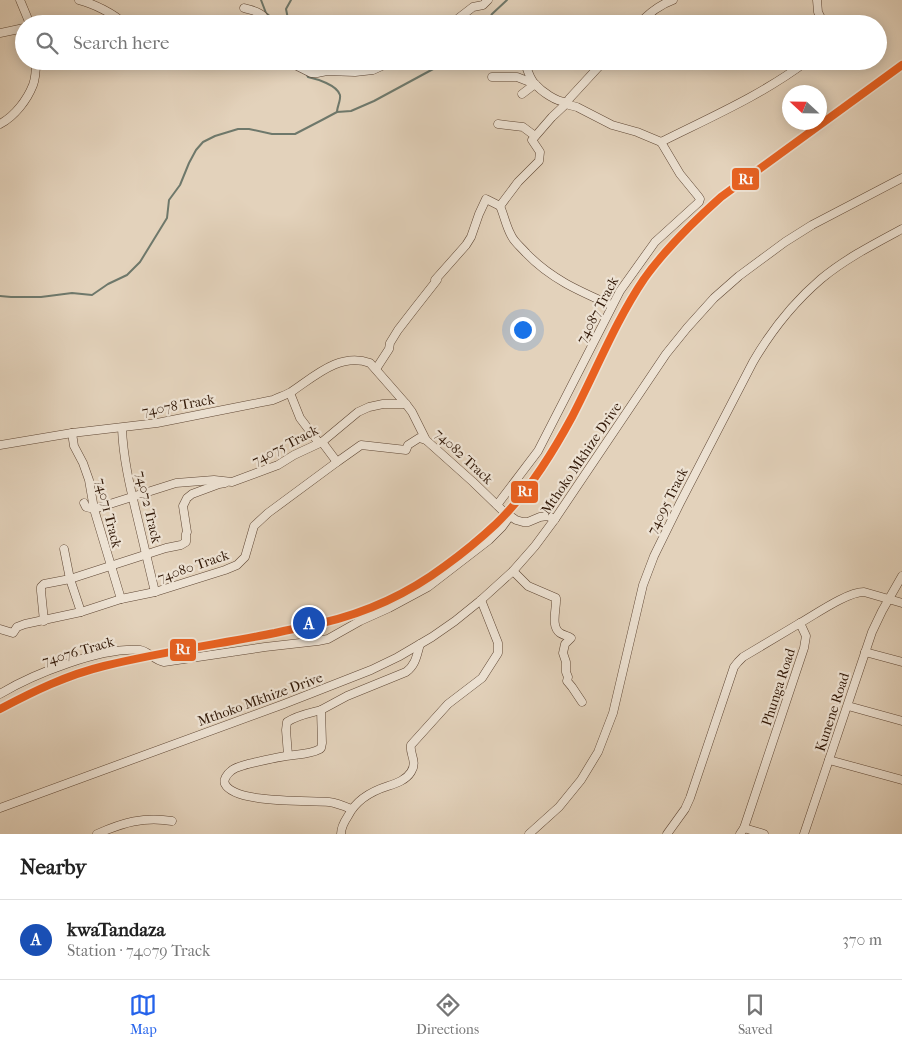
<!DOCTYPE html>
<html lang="en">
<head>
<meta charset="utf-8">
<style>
  :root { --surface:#fff; --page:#f6f6f6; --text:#222; --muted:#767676; --line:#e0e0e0; --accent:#2563eb }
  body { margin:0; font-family:"IM FELL French Canon",serif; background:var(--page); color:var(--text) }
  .compass { position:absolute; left:782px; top:85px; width:45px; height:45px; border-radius:50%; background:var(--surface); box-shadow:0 2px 12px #0003; rotate:292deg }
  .you { position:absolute; left:522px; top:329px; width:18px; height:18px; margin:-12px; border:4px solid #fff; border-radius:50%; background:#1a73e8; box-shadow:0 0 0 8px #1a73e833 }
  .badge { display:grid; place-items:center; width:32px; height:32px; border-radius:50%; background:var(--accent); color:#fff; font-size:16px; font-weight:700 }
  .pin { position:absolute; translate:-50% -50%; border:2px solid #fff; box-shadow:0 1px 5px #0006 }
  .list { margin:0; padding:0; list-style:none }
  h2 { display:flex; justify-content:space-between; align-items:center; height:65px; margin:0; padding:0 20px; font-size:21px }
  h2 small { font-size:16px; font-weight:400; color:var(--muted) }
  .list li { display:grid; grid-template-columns:32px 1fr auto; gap:15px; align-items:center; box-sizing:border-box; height:80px; padding:0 20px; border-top:1px solid var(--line) }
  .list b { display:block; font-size:19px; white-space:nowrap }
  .list p { margin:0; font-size:16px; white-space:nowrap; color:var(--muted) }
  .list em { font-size:16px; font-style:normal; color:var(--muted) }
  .icon { flex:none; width:28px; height:28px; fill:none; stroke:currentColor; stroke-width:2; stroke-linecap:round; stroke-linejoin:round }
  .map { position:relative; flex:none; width:902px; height:834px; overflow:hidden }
  .search { position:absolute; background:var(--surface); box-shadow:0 2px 12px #0003; left:15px; right:15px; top:15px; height:55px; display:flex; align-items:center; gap:12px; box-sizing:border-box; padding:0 18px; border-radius:28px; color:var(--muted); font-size:19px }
  .sheet { height:145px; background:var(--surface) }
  nav { display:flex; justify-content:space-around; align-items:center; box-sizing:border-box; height:70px; border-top:1px solid var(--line); background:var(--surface); font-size:14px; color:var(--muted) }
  nav a { display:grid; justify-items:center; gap:2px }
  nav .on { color:var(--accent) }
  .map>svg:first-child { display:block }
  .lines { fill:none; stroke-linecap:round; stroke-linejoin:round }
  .stream { stroke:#6e786b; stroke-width:2 }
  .minor-casing { stroke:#5e4634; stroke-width:9 }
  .minor { stroke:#ede2d3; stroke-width:8 }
  .rail-1-casing { stroke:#ede2d3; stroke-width:11 }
  .rail-1 { stroke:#e86121; stroke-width:8 }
  .labels { text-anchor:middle; stroke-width:4.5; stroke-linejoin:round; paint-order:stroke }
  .street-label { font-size:14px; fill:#311807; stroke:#ede2d3 }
  .line-badge { stroke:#ede2d3; stroke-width:2 }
  .badge-label { font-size:14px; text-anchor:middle; font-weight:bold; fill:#fff }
</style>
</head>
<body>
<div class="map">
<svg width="902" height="834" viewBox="0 0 902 834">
  <rect width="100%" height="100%" fill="#e3d2bb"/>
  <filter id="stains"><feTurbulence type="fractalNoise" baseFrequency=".004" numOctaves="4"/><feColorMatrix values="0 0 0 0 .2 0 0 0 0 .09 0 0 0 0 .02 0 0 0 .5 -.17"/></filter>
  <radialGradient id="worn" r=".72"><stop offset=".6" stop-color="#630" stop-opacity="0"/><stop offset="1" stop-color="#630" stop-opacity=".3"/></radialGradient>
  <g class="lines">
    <g class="stream">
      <polyline points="261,0 266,13 272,18 273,24"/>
      <polyline points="289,24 286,9 291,0"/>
      <polyline points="486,24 492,14 507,0"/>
      <path d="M306,73L308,77C317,79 337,85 340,95C341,100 337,107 337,112"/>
      <polyline points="0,296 11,297 41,297 72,293 92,295 108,284 127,275 140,262 167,218 169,200 180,185 189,163 196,150 203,142 215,136 238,129 249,129 272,134 295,134 322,120 337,112 351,111 374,101 448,61"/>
    </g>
    <g class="minor-casing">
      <g id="minor">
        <polyline points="20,0 30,24"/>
        <path d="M79,0C92,3 115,14 124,24"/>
        <polyline points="817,0 818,12 824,24"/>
        <path d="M244,8C250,10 259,11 263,16C265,18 265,21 266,24"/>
        <polyline points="451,24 473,7 483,5 488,0"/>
        <path d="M639,24C649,13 659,5 673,0"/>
        <polyline points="0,33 24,28"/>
        <polyline points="292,61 297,66 311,73 317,73 327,71 355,72 373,70 393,61"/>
        <path d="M524,61C527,68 529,77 534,83C541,91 557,103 568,102"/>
        <path d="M604,61L569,99L568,102L569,105L577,107L612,125L637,132L661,142C711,117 762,95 807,61"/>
        <polyline points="492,77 517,77 535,84"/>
        <polyline points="522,94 535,84"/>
        <path d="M0,124C15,116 27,100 33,85C36,77 36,69 36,61"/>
        <polyline points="498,124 523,127 535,136"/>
        <path d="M500,206C504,215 506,226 511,235C514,242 521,247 526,253C551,279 579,291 611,305"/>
        <polyline points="376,369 389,349 390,343 398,330 415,308 437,280 435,280 466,245 471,237 479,214 486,199 500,206 518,182 539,161 540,152 532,140 552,117 568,102"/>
        <polyline points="290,393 300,418 319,443"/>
        <path d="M122,428C123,457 130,487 137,516C143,541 149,567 155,592"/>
        <polyline points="72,433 74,446 83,463 89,480 94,509 121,599"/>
        <polyline points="322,442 337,462 361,445 406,450 408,445 419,438 426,440"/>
        <path d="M0,445L72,433L157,423L273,400C279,397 286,395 291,392C315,376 340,352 370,363L406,404L412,412L426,440L473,482L503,511L516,520L523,522H528L540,517L547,516L555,519"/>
        <polyline points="84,503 86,507 94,509 176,483 214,480 232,482 278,465 294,455 322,442 358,412 369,407 383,404 406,404"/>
        <polyline points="497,505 538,451 620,291 655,242 699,202 700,199 698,196 680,174 661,142"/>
        <polyline points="64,549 70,579 81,612"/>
        <path d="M513,571L528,586L556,598C557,608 550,626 560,633C563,635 568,636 571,638L565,644L563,653L566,662V672L568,677L567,681L572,687L582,702"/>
        <polyline points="44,621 41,591 41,587 44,584 70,579 166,548 181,545 186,542 186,534 187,532 183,506 187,498 192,494 219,484 225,483"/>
        <path d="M800,623C816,614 847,592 864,592L902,603"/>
        <polyline points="0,629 13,633 17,627 25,624 81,612 121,599 155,592 225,570 237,565 245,557 254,526 268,513 337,462"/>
        <polyline points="865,652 902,662"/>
        <path d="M0,694C33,674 101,647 140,650C148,651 154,660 164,662L265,647L318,641L328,639L360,621L389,608L428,587L489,540L502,527L510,516"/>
        <polyline points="848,706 902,721"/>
        <path d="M288,755L286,730L287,722C297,715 310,713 321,710"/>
        <polyline points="829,760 902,780"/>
        <polyline points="0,808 284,704 371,670 398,657 432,637 455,621 481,600 513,571 535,546 555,519 666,354 687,328 714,298 739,276 785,242 812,225 902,178"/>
        <path d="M351,809C344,806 337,803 329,802C309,800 235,804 225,784C223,780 227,774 231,771C235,767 242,766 248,764C261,761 273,758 286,756C297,754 309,755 320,749L321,748L322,743L321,710L347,696L406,672C416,665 417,654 420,644"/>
        <polyline points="744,828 764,834"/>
        <path d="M97,834C122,823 144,816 172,821"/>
        <path d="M341,834C341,827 344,822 348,816C356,800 372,791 388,786C397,783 406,780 411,772C418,761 409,754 411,745L448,704L482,678L498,653V643L481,600"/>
        <path d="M529,834L559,807L581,780L598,752L613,713L643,585L654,556L680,503L753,362C771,331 793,303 821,279C845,259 874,244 902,229"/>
        <polyline points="667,834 685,809 690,798 730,679 734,667 738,662 743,657 800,623 806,636 804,648 744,828 740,834"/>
        <polyline points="804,834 872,632 882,611 902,576"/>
      </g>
    </g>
    <use href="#minor" class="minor"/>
    <g class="rail-1-casing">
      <path id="rail-1" d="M0,709C34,691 67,675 104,666C161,652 219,644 275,633C291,629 306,627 322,623C365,613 409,593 445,566C463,553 480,539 496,524C526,495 552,454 572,417C596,371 615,322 644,279C666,248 693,222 721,197L902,65"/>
    </g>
    <use href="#rail-1" class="rail-1"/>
  </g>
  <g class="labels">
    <g class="street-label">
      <text transform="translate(597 310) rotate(-62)" y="5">74087 Track</text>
      <text transform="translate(178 405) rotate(-10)" y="5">74078 Track</text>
      <text transform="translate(285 445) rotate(-27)" y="5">74075 Track</text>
      <text transform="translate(464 456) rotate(43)" y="5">74082 Track</text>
      <text transform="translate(581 458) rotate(-56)" y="5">Mthoko Mkhize Drive</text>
      <text transform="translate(667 501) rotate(-63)" y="5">74095 Track</text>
      <text transform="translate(149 507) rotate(77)" y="5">74072 Track</text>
      <text transform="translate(109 513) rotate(76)" y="5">74071 Track</text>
      <text transform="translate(193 566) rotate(-19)" y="5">74080 Track</text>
      <text transform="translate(78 651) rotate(-16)" y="5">74076 Track</text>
      <text transform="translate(778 687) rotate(-72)" y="5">Phunga Road</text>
      <text transform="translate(260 699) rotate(-20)" y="5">Mthoko Mkhize Drive</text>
      <text transform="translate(832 712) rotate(-72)" y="5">Kunene Road</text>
    </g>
  </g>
  <g class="line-badge">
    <rect x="731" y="167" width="29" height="24" rx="5" fill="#e86121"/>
    <rect x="510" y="480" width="29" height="24" rx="5" fill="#e86121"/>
    <rect x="169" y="638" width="28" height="24" rx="5" fill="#e86121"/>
  </g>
  <g class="badge-label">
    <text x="746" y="184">R1</text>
    <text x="525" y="496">R1</text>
    <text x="183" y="654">R1</text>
  </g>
  <rect width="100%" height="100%" filter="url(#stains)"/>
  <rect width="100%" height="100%" fill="url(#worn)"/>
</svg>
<svg class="compass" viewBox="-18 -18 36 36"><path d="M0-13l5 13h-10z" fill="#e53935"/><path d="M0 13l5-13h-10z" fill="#767676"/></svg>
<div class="you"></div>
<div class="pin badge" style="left:309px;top:623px;background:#1a4fb4">A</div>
<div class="search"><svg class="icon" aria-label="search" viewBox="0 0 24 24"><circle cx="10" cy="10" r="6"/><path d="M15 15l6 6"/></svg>Search here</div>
</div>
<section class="sheet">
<h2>Nearby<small></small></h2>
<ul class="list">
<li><span class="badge" style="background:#1a4fb4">A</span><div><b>kwaTandaza</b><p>Station · 74079 Track</p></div><em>370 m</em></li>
</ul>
</section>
<nav>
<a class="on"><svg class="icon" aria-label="map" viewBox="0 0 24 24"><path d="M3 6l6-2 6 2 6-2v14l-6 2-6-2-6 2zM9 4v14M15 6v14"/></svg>Map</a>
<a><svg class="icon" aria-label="directions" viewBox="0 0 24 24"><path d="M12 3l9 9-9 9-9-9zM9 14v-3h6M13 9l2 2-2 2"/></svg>Directions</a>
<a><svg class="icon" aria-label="saved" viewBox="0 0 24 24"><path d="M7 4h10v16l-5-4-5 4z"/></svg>Saved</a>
</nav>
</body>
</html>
